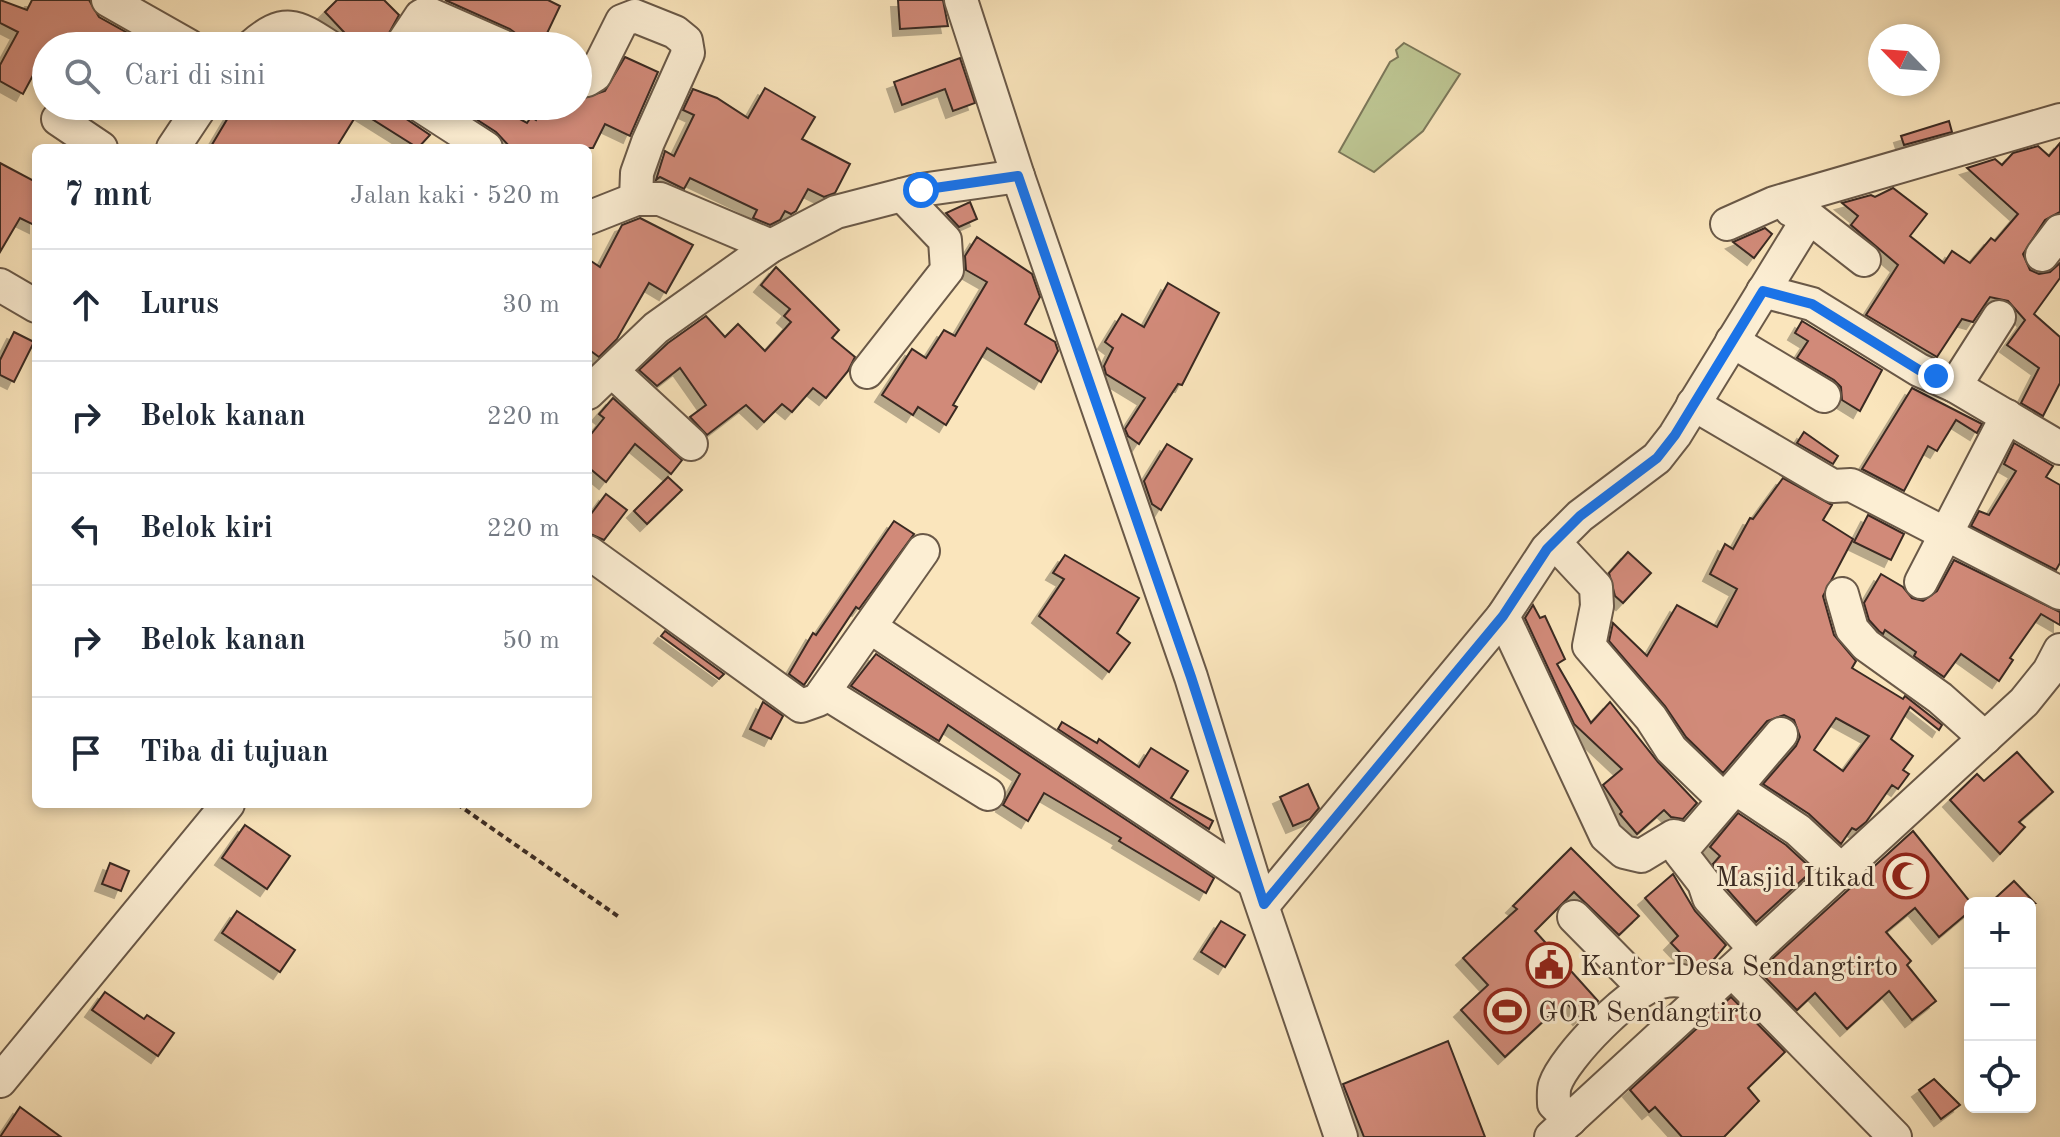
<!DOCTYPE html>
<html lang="id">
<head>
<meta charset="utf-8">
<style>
  :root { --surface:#fff; --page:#f6f6f7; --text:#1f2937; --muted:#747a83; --line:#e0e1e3 }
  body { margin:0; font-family:"Old Standard TT",serif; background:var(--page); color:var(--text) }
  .controls { position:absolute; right:24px; bottom:24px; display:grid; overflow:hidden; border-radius:12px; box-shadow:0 4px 12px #0003 }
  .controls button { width:72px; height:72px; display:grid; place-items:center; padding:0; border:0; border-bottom:2px solid var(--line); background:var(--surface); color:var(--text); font:40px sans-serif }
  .compass { position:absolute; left:1868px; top:24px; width:72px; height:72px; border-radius:50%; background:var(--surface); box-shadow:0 4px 12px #0003; rotate:295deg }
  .stop { position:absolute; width:24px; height:24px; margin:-18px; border:6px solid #1a73e8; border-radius:50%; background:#fff }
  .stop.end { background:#1a73e8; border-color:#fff; box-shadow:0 2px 8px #0008 }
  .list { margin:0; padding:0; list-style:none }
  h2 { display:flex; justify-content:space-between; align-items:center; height:104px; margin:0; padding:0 32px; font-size:34px }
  h2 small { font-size:26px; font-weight:400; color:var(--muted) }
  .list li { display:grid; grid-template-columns:52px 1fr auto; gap:24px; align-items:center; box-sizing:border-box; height:112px; padding:0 32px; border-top:2px solid var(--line) }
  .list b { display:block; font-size:30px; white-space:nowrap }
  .list em { font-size:26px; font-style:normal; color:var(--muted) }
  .icon { flex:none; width:44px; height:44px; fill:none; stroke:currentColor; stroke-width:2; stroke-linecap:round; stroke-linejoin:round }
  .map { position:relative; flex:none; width:2060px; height:1137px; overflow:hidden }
  .search { position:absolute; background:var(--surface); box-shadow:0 4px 12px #0003; left:32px; top:32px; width:560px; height:88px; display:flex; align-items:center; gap:20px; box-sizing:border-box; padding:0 28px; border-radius:44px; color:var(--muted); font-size:30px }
  .panel { position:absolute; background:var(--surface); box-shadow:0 4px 12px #0003; left:32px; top:144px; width:560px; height:664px; border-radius:12px }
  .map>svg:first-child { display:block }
  .green { fill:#bdc592; stroke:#7c785a; stroke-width:2 }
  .building { fill:#d18a79; stroke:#3a2a22; stroke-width:2; fill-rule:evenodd; filter:url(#shadow) }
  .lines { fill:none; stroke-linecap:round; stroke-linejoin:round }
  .minor-casing { stroke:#6a5948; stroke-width:36 }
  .path { stroke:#3a2a22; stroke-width:4; stroke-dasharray:6 4; stroke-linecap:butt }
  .minor { stroke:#fceed3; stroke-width:32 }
  .route { stroke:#1a73e8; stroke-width:10 }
  .labels { text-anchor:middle; stroke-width:6; stroke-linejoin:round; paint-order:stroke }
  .poi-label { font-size:28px; fill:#3a2a22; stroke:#fceed3; text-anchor:start }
</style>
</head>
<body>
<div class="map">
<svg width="2060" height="1137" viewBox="0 0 2060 1137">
  <defs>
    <filter id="shadow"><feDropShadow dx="-7" dy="7" stdDeviation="0" flood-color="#0004"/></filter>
  </defs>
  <rect width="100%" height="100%" fill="#fae5bc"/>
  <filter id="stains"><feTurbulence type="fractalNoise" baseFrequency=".0025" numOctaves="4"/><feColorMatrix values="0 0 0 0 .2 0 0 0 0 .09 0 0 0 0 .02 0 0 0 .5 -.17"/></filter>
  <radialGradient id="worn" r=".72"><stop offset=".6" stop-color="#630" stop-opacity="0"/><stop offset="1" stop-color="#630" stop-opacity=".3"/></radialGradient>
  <polygon class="green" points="1404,43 1460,74 1423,131 1374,172 1339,152 1390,62 1398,57 1396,50"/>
  <g class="building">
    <polygon points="0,0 27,10 32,0 89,0 99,17 151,46 46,46 46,71 38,66 23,94 0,81 0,65 18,32 0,23"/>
    <polygon points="337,0 384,0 399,15 382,46 357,46 325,12"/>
    <polygon points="445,0 548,0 560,6 541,46 521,46 518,35 510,29"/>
    <polygon points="898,0 943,0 948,26 900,29"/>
    <polygon points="625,57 658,72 630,136 605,124 593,148 511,148 496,132 456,106 496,106 527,123 531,117 536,120 543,106 578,106 578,100 605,91"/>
    <polygon points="960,58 975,103 953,111 945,89 902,105 894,82"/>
    <polygon points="765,88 815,117 802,139 850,164 835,193 824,197 808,189 796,211 791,214 785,211 780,220 770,225 753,218 757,210 690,178 684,189 660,177 656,180 665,151 674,156 694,115 683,110 693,89 717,98 748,118"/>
    <polygon points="235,106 387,106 430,135 418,148 359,111 336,148 210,148"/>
    <polygon points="1949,121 1952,132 1904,145 1901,136"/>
    <polygon points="2060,143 2060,212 2045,220 2023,254 2030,270 2039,274 2050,272 2060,263 2060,278 2034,314 2060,337 2060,383 2043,416 2021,403 2039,368 2007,345 2025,320 2008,301 1990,297 1973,322 1962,319 1937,357 1866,315 1898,265 1851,225 1858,216 1842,203 1871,195 1875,197 1893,188 1927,214 1910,236 1944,263 1952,251 1970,263 1991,238 1995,241 2018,214 1967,168 1995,159 2002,165 2013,153 2038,146 2049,156"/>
    <polygon points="0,163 36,182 36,226 20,218 0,252"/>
    <polygon points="970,202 977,219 959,227 946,213"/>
    <polygon points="640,218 693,245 666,293 649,283 617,339 599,357 588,349 588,259 600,267 622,225"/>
    <polygon points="1765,228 1772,234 1754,258 1733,242"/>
    <polygon points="977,237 1032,274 1040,297 1025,324 1055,342 1058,351 1041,382 987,348 953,405 957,407 946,425 918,407 913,415 882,395 912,349 926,358 944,330 955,336 987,282 966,270 965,256"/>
    <polygon points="776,267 839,330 832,338 855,357 848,371 826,398 813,388 792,412 782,404 764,422 746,405 707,435 690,417 706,405 680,368 657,386 639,370 668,343 706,316 725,337 738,324 765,351 791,322 784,316 790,309 761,285"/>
    <polygon points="1168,283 1219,313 1182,385 1178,384 1139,444 1128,436 1125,429 1145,398 1106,374 1104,366 1113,348 1105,342 1122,314 1144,327"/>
    <polygon points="1802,321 1882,370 1860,411 1842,400 1841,387 1834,380 1797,358 1808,341 1795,333"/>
    <polygon points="14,332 34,342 14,382 0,375 0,360"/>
    <polygon points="1912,388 1982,424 1977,433 1956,420 1937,451 1928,446 1904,491 1862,469"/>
    <polygon points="613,398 682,460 671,474 635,444 606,482 588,467 588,438 604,418 599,414"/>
    <polygon points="1804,432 1838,456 1833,464 1797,443"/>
    <polygon points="2014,443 2053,466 2046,477 2060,485 2060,563 2056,570 1971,526 1979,511 1989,515 2016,471 2004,464"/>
    <polygon points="1167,444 1192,459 1161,510 1152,504 1144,481"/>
    <polygon points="668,477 682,490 647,524 634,511"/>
    <path d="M1783,478L1832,505L1823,520L1853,539L1823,596L1834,635L1856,661L1852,668L1903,699L1905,696L1942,725L1939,730L1910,707L1891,739L1913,756L1903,770L1909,774L1898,789L1892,785L1866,822L1856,830L1852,828L1841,844L1809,814L1763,784L1796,746L1800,737L1794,720L1784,715L1767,721L1723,773L1686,737L1665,706L1609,641L1613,623L1647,656L1677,605L1717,627L1737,589L1710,574L1725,544L1733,549L1750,518L1753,519ZM1836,718L1869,736L1843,771L1814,750Z"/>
    <polygon points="606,494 627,510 604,540 588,533 588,518"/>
    <polygon points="1868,515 1904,534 1891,560 1854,542"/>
    <polygon points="894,521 914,534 859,609 856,607 804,685 789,674 813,633 816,635"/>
    <polygon points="1628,552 1651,573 1623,603 1615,596 1609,573"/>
    <polygon points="1065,555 1139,598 1117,633 1130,643 1109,672 1039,616 1064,579 1053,573"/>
    <polygon points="1954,560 2060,612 2060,625 2041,614 2010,658 2013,660 1999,681 1961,654 1944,677 1914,656 1916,652 1885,630 1883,634 1879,631 1869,620 1864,603 1881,574 1903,587 1912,598 1923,601 1937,591"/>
    <polygon points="1533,605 1540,618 1545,616 1565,659 1557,664 1591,723 1610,702 1658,762 1697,803 1683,819 1671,817 1664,810 1637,834 1620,814 1622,812 1603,785 1622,769 1574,724 1525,618"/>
    <polygon points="665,631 724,674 719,679 661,636"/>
    <polygon points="876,654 1214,878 1206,893 1119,841 1121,838 1044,793 1028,821 1003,805 1020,774 948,725 939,741 851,686"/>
    <polygon points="763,702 783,716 771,739 750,729"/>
    <polygon points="1062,722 1097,743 1099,739 1139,767 1151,748 1188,771 1171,798 1213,821 1209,829 1058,729"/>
    <polygon points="2017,752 2053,792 2019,822 2025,827 2000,854 1950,800 1977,774 1984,781"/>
    <polygon points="1308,784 1319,808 1310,819 1293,826 1280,797"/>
    <polygon points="1738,813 1786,845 1813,870 1756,922 1726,888 1713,864 1720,856 1710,847"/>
    <polygon points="245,825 290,856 267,889 222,858"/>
    <polygon points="1913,831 1971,903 1970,911 1939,937 1915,908 1886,932 1911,961 1907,965 1936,1001 1912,1020 1889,991 1847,1029 1815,993 1797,1010 1759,971"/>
    <polygon points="1571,848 1639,916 1619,935 1574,892 1535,931 1598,1001 1580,1018 1565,1001 1505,1057 1461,1010 1488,985 1463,958 1517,909 1513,906"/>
    <polygon points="110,863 129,871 121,891 102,884"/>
    <polygon points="1673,874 1695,911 1726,945 1705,970 1691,964 1671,943 1678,936 1645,898"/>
    <polygon points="2014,881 2035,903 1990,903"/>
    <polygon points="237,911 295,950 280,972 222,933"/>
    <polygon points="1221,921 1245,935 1225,967 1201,952"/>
    <polygon points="105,992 144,1019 147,1015 174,1033 158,1056 92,1010"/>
    <polygon points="1731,997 1785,1052 1748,1088 1759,1101 1724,1137 1682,1137 1655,1107 1649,1112 1630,1090"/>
    <polygon points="1448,1041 1485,1137 1364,1137 1343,1084"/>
    <polygon points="1934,1079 1960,1105 1941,1119 1919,1090"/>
    <polygon points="20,1107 61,1137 0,1137"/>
  </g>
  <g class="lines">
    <g class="minor-casing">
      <g id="minor">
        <polyline points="108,0 189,46"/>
        <polyline points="961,0 1018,176 1191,677 1254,882 1341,1137"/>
        <path d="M252,46C284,18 296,25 328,46"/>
        <polyline points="401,46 421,16 427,13 502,46"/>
        <polyline points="578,81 587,80 595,75 622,21 635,16 675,32 686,41 688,53 648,142 637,173 636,199"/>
        <polyline points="421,106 486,148"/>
        <polyline points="58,119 101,148"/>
        <polyline points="173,148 201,106"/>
        <polyline points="1791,210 1809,217 1864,260"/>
        <polyline points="588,218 636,199 660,199 771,246"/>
        <polyline points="1727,224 1774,203 2060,120"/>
        <polyline points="2042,255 2060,231"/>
        <polyline points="0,285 36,306"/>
        <polyline points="1763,291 1812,304 1919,370 1955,386"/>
        <polyline points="1999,317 1955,386 2060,448"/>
        <polyline points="1732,341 1824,396"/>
        <polyline points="612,371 691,444"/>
        <polyline points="867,372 947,270 945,240 902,195"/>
        <polyline points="588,393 656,328 771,246 836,212 921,190 1018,176"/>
        <polyline points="1693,404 1833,486 1851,485 2060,593"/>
        <polyline points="1554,542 1596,587 1597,606 1589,646 1651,718 1671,749 1724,800"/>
        <polyline points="588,552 801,706 818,700 923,551"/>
        <polyline points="1921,582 2007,416"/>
        <polyline points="1842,594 1852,629 1866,645 1940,698 1985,738"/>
        <polyline points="1503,616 1606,836 1624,852 1641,856 1674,836 1688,840"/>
        <polyline points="870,627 1254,882"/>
        <polyline points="824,692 988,794"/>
        <polyline points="1781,734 1735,788 1798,830 1842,871"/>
        <polyline points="1735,788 1680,852 1704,883 1709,898 1756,950"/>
        <polyline points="1264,904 1503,616 1547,549 1580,516 1657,458 1675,435 1809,217"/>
        <polyline points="1574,917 1644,988"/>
        <polyline points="1732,971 1895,1137"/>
        <polyline points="0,1081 228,804"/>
        <path d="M1570,1120L1554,1104C1554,1098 1553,1091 1555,1085C1564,1057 1632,988 1661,982C1681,977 1691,983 1707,993"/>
        <polyline points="1551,1137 2024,702 2049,671 2060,650"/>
      </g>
    </g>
    <polyline class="path" points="457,804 619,917"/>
    <use href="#minor" class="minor"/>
  </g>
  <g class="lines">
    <polyline class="route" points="921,190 1018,176 1191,677 1264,904 1503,616 1547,549 1580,516 1657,458 1675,435 1763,291 1812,304 1919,370 1936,376"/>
  </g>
  <defs>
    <g id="mosque-ring" transform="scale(2.3)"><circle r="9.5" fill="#fceed3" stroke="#8f2418" stroke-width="1.5"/><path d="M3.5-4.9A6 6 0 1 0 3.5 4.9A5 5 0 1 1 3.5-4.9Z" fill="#8f2418"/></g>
    <g id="civic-ring" transform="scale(2.3)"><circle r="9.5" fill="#fceed3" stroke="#8f2418" stroke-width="1.5"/><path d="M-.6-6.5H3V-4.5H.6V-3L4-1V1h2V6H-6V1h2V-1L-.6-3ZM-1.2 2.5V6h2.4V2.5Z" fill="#8f2418"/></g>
    <g id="stadium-ring" transform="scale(2.3)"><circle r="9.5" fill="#fceed3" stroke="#8f2418" stroke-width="1.5"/><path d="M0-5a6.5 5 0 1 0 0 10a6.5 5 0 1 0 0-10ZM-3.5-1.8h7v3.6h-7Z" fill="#8f2418"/></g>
  </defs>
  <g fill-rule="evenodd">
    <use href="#mosque-ring" x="1906" y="876"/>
    <use href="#civic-ring" x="1549" y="965"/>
    <use href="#stadium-ring" x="1507" y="1011"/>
  </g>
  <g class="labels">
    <g class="poi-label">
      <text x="1875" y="886" text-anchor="end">Masjid Itikad</text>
      <text x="1580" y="975">Kantor Desa Sendangtirto</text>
      <text x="1538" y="1021">GOR Sendangtirto</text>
    </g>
  </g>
  <rect width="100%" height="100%" filter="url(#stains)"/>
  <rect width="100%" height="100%" fill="url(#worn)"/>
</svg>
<div class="controls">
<button>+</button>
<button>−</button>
<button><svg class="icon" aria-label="locate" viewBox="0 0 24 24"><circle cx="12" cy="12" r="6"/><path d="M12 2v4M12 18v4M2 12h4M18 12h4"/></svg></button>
</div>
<svg class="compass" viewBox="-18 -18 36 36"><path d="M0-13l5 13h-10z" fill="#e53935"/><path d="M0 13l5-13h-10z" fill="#747a83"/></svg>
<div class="stop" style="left:921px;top:190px"></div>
<div class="stop end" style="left:1936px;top:376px"></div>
<div class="search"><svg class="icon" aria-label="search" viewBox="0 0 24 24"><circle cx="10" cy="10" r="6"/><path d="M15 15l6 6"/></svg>Cari di sini</div>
<section class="panel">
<h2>7 mnt<small>Jalan kaki · 520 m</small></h2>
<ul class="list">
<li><svg class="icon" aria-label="ahead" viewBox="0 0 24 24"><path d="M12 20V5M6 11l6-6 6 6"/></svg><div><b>Lurus</b></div><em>30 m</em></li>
<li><svg class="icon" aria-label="right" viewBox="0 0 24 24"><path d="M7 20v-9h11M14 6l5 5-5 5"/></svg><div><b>Belok kanan</b></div><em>220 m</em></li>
<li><svg class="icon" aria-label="left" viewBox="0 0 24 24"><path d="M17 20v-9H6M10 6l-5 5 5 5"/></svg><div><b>Belok kiri</b></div><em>220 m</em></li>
<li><svg class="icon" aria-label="right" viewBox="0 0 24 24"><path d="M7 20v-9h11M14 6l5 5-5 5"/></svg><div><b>Belok kanan</b></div><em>50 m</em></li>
<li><svg class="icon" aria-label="arrive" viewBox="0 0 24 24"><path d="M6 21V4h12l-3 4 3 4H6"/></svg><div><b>Tiba di tujuan</b></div></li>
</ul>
</section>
</div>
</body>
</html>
